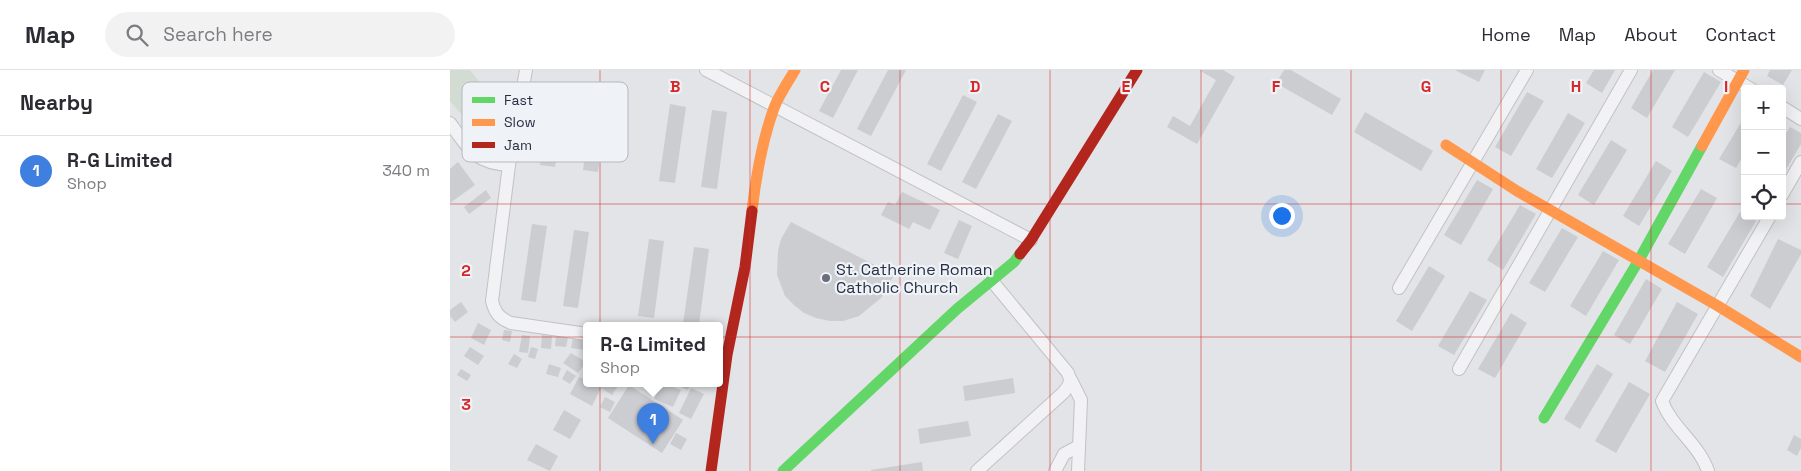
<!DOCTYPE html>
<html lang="en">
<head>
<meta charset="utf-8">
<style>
  :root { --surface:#fff; --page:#f2f2f3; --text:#2b2b33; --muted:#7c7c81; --line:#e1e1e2; --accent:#686e7c }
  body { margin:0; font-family:"Space Grotesk",sans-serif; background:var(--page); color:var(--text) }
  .controls { position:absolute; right:15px; top:15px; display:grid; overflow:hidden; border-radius:5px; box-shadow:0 5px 20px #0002 }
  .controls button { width:45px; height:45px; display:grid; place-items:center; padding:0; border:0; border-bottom:1px solid var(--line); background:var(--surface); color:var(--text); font:25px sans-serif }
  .you { position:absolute; left:831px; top:145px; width:18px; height:18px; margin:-12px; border:4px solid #fff; border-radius:50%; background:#1a73e8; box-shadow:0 0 0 8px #1a73e833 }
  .badge { display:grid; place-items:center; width:32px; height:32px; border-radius:50%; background:var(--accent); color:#fff; font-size:16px; font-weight:700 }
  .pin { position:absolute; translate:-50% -41px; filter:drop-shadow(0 1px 2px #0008) }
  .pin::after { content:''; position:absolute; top:26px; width:18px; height:15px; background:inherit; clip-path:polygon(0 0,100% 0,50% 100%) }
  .popup { position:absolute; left:133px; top:252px; width:140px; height:65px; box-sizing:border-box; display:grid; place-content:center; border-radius:5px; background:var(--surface); filter:drop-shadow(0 1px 4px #0005); font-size:16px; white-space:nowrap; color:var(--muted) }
  .popup b { font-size:19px; color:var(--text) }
  .popup::after { content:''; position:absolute; left:50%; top:100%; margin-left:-10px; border:10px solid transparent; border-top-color:var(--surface) }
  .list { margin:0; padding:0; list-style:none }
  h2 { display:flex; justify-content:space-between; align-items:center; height:65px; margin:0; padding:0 20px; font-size:21px }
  h2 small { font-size:16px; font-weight:400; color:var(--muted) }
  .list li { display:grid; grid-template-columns:32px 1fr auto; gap:15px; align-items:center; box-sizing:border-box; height:70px; padding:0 20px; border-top:1px solid var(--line) }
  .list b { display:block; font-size:19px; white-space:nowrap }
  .list p { margin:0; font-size:16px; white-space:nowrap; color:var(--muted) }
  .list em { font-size:16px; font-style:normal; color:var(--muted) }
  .icon { flex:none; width:28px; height:28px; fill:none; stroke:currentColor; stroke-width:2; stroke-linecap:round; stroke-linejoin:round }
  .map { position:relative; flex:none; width:1351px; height:401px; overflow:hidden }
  header { display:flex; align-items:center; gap:30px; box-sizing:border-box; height:70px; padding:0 25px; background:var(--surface); border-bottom:1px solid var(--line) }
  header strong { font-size:24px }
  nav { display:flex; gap:28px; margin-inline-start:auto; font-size:18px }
  .search { width:350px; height:45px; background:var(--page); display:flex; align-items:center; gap:12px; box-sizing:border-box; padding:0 18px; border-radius:28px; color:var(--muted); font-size:19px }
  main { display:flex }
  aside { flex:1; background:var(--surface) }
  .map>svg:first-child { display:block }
  .green { fill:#d2dcd2 }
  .building { fill:#cccdd1 }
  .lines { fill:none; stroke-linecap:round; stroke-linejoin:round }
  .street-casing { stroke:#c0c2c5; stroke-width:14 }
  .street { stroke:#f2f2f4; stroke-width:12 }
  .fast { stroke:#63d668; stroke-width:11 }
  .slow { stroke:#ff974d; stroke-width:11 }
  .jam { stroke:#b3261e; stroke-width:11 }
  .grid { fill:none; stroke:#d62828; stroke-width:1; stroke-opacity:0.55 }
  .poi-dot { fill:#686e7c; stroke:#eff2f7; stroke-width:2 }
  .labels { text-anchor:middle; stroke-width:4.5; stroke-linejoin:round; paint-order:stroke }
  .poi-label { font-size:16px; fill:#272f43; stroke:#eff2f7; text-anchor:start }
  .key { fill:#eff2f7; stroke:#b3b8c1; stroke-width:1 }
  .key-label { font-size:14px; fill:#272f43 }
  .grid-label { font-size:16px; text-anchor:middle; font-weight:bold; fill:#d62828; stroke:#eff2f7; stroke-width:4.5; stroke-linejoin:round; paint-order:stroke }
</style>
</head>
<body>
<header>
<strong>Map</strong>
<div class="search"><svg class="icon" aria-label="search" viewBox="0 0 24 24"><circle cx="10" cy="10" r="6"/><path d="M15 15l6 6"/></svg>Search here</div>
<nav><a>Home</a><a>Map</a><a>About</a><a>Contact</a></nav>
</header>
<main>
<aside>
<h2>Nearby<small></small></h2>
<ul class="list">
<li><span class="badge" style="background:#3f7fe0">1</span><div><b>R-G Limited</b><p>Shop</p></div><em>340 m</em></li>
</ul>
</aside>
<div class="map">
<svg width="1351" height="401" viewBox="0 0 1351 401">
  <rect width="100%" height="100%" fill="#e2e4e7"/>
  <polygon class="green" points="0,0 20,0 45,31 19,53 0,31"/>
  <g class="building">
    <polygon points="391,0 408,0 383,48 369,41"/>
    <polygon points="438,0 456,0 421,66 407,59"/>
    <polygon points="749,0 773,0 785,7 747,74 717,57 723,46 740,56 766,10"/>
    <polygon points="834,0 841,0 891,29 882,45 826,13"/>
    <polygon points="1005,0 1035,0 1029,12"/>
    <polygon points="1144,0 1165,0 1152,23 1136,13"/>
    <polygon points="1203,0 1225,0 1197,48 1181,38"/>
    <polygon points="1320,0 1342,0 1333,15 1317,6"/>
    <polygon points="1254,2 1271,12 1238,67 1222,57"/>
    <polygon points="101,18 116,20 105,97 90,95"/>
    <polygon points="1077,22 1094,31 1061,86 1045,77"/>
    <polygon points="144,23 159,25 148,102 133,100"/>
    <polygon points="513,25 527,32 491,101 477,94"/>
    <polygon points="220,34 236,37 225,113 209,111"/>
    <polygon points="262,40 277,42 267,119 251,117"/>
    <polygon points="915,42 983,81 971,101 904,62"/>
    <polygon points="1118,43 1135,53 1102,108 1086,99"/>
    <polygon points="548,44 562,51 526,119 512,112"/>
    <polygon points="1295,46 1295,83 1286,98 1269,89"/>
    <polygon points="1340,57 1351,63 1351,74 1332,106 1332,69"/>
    <polygon points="1161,70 1177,80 1144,135 1128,125"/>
    <polygon points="1206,91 1222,101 1189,156 1173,146"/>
    <polygon points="8,92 25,115 0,133 0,99"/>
    <polygon points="1027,110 1043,119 1011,175 994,165"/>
    <polygon points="1251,119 1267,128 1235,184 1218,174"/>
    <polygon points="36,120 41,128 19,144 14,137"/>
    <polygon points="452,122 490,140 480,160 463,152 459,159 431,145 438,132 445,135"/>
    <polygon points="1070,135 1086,144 1053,200 1037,190"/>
    <polygon points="1290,142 1306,151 1273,207 1257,197"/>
    <polygon points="509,150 522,156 508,189 494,183"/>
    <polygon points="341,152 444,205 431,228 409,246 393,251 380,251 366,248 354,243 344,235 335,226 327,205 328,181 331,169"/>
    <polygon points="82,154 97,156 86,232 71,230"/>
    <polygon points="1112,158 1128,167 1095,222 1079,213"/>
    <polygon points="124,160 139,162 128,238 113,236"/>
    <polygon points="199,169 214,171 204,248 188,246"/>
    <polygon points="1328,169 1351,180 1351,184 1320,239 1300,226"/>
    <polygon points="244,177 259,179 249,255 233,254"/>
    <polygon points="1153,181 1169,190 1136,246 1120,236"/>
    <polygon points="979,196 995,206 962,261 946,251"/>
    <polygon points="1196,209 1212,219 1180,274 1164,265"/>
    <polygon points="1020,221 1037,230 1004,285 988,276"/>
    <polygon points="11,232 18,242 5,252 0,246 0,240"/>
    <polygon points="1227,232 1248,244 1215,302 1195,291"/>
    <polygon points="1061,243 1077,253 1045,308 1028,299"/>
    <polygon points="28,253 41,260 34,275 21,268"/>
    <polygon points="54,260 62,261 60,272 52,270"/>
    <polygon points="72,265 80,266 78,283 69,282"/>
    <polygon points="92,265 102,266 101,279 91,278"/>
    <polygon points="106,267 118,268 116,277 105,276"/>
    <polygon points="123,268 137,270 137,280 121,278"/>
    <polygon points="20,277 34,286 28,295 14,286"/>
    <polygon points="81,277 88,279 85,289 78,287"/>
    <polygon points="121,283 136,292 128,303 113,293"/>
    <polygon points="64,284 72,289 67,298 58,294"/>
    <polygon points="99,294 111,298 108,307 96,304"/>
    <polygon points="1147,294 1163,304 1130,359 1114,349"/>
    <polygon points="11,299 21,305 17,311 7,305"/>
    <polygon points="117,300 126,306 120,314 112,309"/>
    <polygon points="129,307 137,311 137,313 141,313 151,318 142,336 120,324"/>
    <polygon points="563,308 565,323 515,331 513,316"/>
    <polygon points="1179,312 1200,324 1166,383 1145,371"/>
    <polygon points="154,313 170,313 162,325 151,318"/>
    <polygon points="193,313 209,313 205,320"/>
    <polygon points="212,313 231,320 223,337 204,329"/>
    <polygon points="222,313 241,313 238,320"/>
    <polygon points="179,315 233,350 212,383 158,348"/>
    <polygon points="241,318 254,324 241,349 229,343"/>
    <polygon points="155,327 165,332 160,342 150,337"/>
    <polygon points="114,340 131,350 120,369 103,360"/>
    <polygon points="518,351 521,366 470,374 468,359"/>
    <polygon points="226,363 237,369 231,380 220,374"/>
    <polygon points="1344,365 1351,369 1351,378 1347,386 1337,380"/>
    <polygon points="86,374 108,386 100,401 77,390"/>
    <polygon points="472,392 473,401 421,401 421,400"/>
  </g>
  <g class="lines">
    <g class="street-casing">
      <g id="street">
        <path d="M76,0L59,95L42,231C45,243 49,248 61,253L137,264"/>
        <polyline points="256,0 581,170"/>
        <polyline points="1269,0 1301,19"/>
        <polyline points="1332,37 1351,49"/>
        <path d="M0,53C19,79 24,93 59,95"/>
        <polyline points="1332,125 1351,92"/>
        <polyline points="949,218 1077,0"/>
        <polyline points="1009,299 1181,0"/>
        <polyline points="621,310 631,330 628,401"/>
        <path d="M527,401L613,323C619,316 622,312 618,303L542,211"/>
        <polyline points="605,401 614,384 629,376"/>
        <path d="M1258,401C1249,374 1222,358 1212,331L1320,146"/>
      </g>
    </g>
    <use href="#street" class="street"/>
    <g class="fast">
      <polyline points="1094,348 1189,190 1252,76"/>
      <polyline points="333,401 507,239 564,192 570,184"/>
    </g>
    <g class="slow">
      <polyline points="996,75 1067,121 1268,236 1351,287"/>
      <polyline points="1252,76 1294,0"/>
      <path d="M302,141C306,106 312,71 324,38C329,25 338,12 345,0"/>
    </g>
    <g class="jam">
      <polyline points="570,184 581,170 687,0"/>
      <polyline points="261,401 277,285 295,197 302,141"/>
    </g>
  </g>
  <path class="grid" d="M150,0V401M300,0V401M450,0V401M600,0V401M751,0V401M901,0V401M1051,0V401M1201,0V401M0,134H1295M1332,134H1351M0,267H1351"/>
  <circle class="poi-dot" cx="376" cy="208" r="5"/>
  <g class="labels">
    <g class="poi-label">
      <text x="386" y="205">St. Catherine Roman<tspan x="386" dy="18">Catholic Church</tspan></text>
    </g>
  </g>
  <rect x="12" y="12" width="166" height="80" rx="8" class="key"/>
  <rect x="22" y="27" width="23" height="6" fill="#63d668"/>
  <rect x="22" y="49" width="23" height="7" fill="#ff974d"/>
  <rect x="22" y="72" width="23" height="6" fill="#b3261e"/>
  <g class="key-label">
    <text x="54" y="35">Fast</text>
    <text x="54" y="57">Slow</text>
    <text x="54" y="80">Jam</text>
  </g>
  <g class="grid-label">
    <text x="225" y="22">B</text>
    <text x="375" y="22">C</text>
    <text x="525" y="22">D</text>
    <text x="676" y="22">E</text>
    <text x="826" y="22">F</text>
    <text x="976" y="22">G</text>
    <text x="1126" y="22">H</text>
    <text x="1276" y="22">I</text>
    <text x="16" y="206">2</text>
    <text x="16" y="340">3</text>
  </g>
</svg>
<div class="controls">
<button>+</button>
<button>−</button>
<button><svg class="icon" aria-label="locate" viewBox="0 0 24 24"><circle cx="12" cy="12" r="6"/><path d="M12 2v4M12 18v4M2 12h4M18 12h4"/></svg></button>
</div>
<div class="you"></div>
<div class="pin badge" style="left:203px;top:374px;background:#3f7fe0">1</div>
<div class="popup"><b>R-G Limited</b>Shop</div>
</div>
</main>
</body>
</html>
